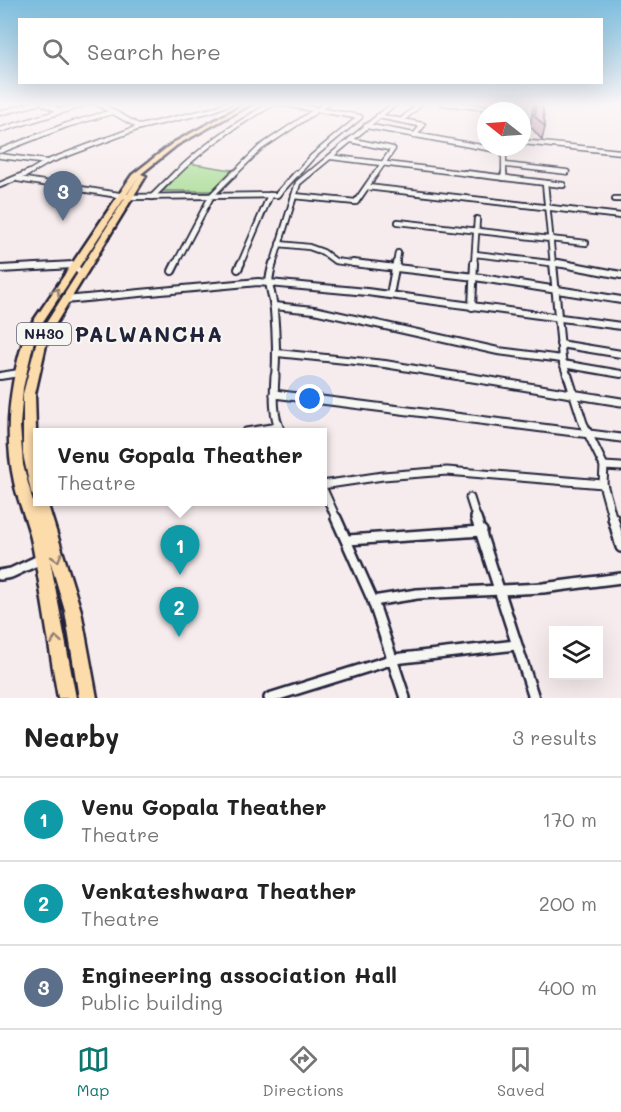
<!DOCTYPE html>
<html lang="en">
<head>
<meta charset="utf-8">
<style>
  :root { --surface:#fff; --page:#f2f2f2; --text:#222; --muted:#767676; --line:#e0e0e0; --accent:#0f766e }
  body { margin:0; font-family:Mali,sans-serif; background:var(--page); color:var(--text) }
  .controls { position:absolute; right:18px; bottom:18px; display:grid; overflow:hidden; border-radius:0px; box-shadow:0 6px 24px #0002 }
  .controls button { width:54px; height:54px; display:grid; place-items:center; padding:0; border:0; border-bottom:2px solid var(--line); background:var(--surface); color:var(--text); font:30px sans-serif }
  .compass { position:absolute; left:477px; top:102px; width:54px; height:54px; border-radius:50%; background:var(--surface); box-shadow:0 6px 24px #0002; rotate:287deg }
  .you { position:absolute; left:310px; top:399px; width:21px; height:21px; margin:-15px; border:4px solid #fff; border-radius:50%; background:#1a73e8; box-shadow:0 0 0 9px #1a73e833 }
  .badge { display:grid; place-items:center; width:39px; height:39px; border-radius:50%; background:var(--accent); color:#fff; font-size:20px; font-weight:700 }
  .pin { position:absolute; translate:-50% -50px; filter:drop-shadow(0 2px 3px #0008) }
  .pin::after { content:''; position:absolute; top:32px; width:21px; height:18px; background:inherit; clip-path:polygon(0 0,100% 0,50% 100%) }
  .popup { position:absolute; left:33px; top:428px; width:294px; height:78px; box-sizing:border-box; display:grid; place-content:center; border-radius:0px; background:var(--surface); filter:drop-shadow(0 2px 4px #0005); font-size:20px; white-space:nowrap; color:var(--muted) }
  .popup b { font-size:22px; color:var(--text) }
  .popup::after { content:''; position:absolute; left:50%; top:100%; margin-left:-12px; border:12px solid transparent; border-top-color:var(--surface) }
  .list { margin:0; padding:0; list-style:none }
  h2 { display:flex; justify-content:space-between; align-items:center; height:78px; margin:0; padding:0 24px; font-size:26px }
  h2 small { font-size:20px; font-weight:400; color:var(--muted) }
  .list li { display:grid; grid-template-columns:39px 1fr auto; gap:18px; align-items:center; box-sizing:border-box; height:84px; padding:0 24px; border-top:2px solid var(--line) }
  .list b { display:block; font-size:22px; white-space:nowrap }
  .list p { margin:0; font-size:20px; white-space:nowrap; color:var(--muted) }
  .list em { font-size:20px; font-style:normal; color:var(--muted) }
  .icon { flex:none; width:33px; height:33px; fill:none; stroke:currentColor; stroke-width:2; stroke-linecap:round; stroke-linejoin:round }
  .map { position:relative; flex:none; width:621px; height:698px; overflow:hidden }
  .search { position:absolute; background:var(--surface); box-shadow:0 6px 24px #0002; left:18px; right:18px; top:18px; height:66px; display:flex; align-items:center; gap:15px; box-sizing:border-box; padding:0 21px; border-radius:0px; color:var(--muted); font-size:22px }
  .sheet { height:330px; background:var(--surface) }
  nav { display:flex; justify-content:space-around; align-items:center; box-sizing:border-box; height:84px; border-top:2px solid var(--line); background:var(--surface); font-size:16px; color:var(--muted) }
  nav a { display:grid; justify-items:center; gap:3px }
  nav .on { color:var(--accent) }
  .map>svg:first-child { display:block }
  .green { fill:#b1e09f; stroke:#6a816d; stroke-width:1.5 }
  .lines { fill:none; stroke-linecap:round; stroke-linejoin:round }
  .street-far4-casing { stroke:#22223b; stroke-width:7 }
  .street-far3-casing { stroke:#22223b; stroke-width:8 }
  .street-far2-casing { stroke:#22223b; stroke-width:10 }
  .street-far1-casing { stroke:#22223b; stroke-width:11 }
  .street-casing { stroke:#22223b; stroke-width:14 }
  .highway-casing { stroke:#22223b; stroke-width:5 }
  .street-far4 { stroke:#f6f6f2; stroke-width:4 }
  .street-far3 { stroke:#f6f6f2; stroke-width:4.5 }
  .street-far2 { stroke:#f6f6f2; stroke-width:6 }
  .street-far1 { stroke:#f6f6f2; stroke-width:7 }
  .street { stroke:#f6f6f2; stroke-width:9 }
  .highway { fill:#fddcac; fill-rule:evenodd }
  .wall { fill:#d5a6bb; stroke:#22223b; stroke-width:1.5 }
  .building { fill:#f8c1da; stroke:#22223b; stroke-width:1.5 }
  .oneway { stroke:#907f74 }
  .labels { text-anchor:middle; stroke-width:4.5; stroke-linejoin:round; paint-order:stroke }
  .shield { fill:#f6f6f2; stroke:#626272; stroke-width:1.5 }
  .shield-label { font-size:14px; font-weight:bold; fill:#22223b }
  .district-label { font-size:21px; font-weight:bold; letter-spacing:1.5px; fill:#22223b; stroke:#f6f6f2 }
</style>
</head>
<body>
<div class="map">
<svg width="621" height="698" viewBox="0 0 621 698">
  <rect width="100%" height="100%" fill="#f6ebed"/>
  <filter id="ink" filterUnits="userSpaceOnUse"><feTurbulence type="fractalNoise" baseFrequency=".0167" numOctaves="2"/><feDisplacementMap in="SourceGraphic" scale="12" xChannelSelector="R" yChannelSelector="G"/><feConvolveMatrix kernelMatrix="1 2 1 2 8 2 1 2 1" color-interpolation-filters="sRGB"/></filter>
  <g filter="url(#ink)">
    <polygon class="green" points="188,163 232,170 212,191 163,191"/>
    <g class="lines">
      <g class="street-far4-casing">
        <g id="street-far4">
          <polyline points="43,103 58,110"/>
          <polyline points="97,103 140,127"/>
          <polyline points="278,103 360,117 312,157 296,175"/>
          <polyline points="442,103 499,109"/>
          <polyline points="0,113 37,103"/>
          <polyline points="378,116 423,125 414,136"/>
          <polyline points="402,120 421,103"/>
          <polyline points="366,126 503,151"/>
          <polyline points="0,130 88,103"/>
          <polyline points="350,140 393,149 375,175"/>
          <polyline points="522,142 621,152"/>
          <polyline points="504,148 504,175"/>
          <polyline points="0,151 67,125 112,112"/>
          <polyline points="0,156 47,162 25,175"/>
          <polyline points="330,157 478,175"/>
          <polyline points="47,162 140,127 212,110 229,103"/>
          <polyline points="506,165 567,172"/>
          <path d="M175,175C205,145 237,123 274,103"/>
          <polyline points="233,175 260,148 327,103"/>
          <polyline points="308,175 395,103"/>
        </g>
      </g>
      <g class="street-far3-casing">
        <g id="street-far3">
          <polyline points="465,173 563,185"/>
          <polyline points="504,173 504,178"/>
          <polyline points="18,179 131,197 277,195 297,173"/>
          <polyline points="545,183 553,265"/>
          <polyline points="0,185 28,173"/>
          <polyline points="367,187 621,216"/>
          <polyline points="294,196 356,202 376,173"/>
          <polyline points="152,197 176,173"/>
          <polyline points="615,199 621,199"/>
          <polyline points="398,222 586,243"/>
          <polyline points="279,244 309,247 323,252 335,261 366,265"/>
          <polyline points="475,254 566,265"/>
          <polyline points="175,265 212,195 234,173"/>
          <polyline points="240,265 270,195"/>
          <polyline points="273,265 298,183 310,173"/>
          <polyline points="396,265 398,253"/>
          <polyline points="474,265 477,219"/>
        </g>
      </g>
      <g class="street-far2-casing">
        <g id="street-far2">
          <path d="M273,263C265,290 272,285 274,310C276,333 277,355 275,378"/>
          <polyline points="353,263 475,277 621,300"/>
          <polyline points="553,263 562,359 568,378"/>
          <polyline points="558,263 621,275"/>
          <polyline points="0,269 73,265 81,273"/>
          <polyline points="238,269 241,263"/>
          <polyline points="172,271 176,263"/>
          <polyline points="390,295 396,263"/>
          <polyline points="65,300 258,282 367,292 621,326"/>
          <polyline points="274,306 314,310 498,351 562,359"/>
          <polyline points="472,307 474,263"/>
          <polyline points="560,344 621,354"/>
          <polyline points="277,353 385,364 469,378"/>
          <polyline points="563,364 621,374"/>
          <polyline points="0,376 19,373 22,376"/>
        </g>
      </g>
      <g class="street-far1-casing">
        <g id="street-far1">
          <path d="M275,376C274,392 272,419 282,432"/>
          <polyline points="460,376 621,402"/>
          <polyline points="568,376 583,423 604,466 603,484 613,520"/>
          <polyline points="274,394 621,438"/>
          <polyline points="246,432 278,427"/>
          <polyline points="604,466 621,467"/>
          <polyline points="322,485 383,476 447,471 603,484"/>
          <polyline points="322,487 337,520"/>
          <polyline points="470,498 477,520"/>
        </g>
      </g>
      <g class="street-casing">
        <g id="street">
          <polyline points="336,518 373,601 405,698"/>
          <polyline points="476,518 534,698"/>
          <polyline points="613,518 621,547"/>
          <polyline points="348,540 482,531"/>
          <polyline points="0,575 11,573 41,559"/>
          <polyline points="373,601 417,594 543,588 621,578"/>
          <polyline points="269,698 394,659 516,645"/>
        </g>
      </g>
      <g class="highway-casing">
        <path id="highway" d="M247,103H253L177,145L141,174L146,176L48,336L35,394L38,502H47L81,611L97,698H79L65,611L50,560L76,698H58C49,647 42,595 32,543C28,522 18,503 14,482C3,431 10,381 26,332L132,175L173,143ZM139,176L38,336L23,394V454L31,492L33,496L37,497L33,502L23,465L20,426L23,388L36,332Z"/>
      </g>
      <use href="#street-far4" class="street-far4"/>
      <use href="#street-far3" class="street-far3"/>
      <use href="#street-far2" class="street-far2"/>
      <use href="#street-far1" class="street-far1"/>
      <use href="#street" class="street"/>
      <use href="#highway" class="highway"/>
    </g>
    <polygon class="wall" points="534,103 542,103 545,127 542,140 530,126"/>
    <polygon class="building" points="535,103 542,103 545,127 533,114 536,113"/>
    <defs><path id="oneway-chevron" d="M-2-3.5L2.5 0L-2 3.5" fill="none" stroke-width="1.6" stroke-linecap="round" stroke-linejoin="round" transform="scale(1.5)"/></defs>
    <g class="oneway">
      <use href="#oneway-chevron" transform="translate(56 292) rotate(-58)"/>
      <use href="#oneway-chevron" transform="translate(57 558) rotate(73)"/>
      <use href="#oneway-chevron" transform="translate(56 640) rotate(-100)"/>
    </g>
  </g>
  <linearGradient id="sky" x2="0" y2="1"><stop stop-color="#7cbdde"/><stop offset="0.52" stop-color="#fbf6f7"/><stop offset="1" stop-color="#fbf6f7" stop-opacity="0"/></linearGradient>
  <rect width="621" height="200" fill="url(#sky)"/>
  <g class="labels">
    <rect class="shield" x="17" y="323" width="54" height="22" rx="4.5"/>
    <g class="shield-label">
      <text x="44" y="339">NH30</text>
    </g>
    <g class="district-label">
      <text x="149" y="342">PALWANCHA</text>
    </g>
  </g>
</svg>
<div class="controls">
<button><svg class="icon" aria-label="layers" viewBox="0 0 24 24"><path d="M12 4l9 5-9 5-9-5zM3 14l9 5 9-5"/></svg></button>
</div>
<svg class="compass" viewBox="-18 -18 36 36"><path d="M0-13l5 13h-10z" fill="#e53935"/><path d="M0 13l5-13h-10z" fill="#767676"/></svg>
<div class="you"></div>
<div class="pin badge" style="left:180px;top:575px;background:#0f9aa8">1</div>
<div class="popup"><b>Venu Gopala Theather</b>Theatre</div>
<div class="pin badge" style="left:179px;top:637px;background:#0f9aa8">2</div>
<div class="pin badge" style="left:63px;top:221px;background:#5c6f8a">3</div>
<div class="search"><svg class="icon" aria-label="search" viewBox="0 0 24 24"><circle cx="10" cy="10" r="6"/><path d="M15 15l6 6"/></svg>Search here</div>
</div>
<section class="sheet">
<h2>Nearby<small>3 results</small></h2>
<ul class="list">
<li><span class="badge" style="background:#0f9aa8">1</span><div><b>Venu Gopala Theather</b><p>Theatre</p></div><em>170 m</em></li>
<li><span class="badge" style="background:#0f9aa8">2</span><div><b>Venkateshwara Theather</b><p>Theatre</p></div><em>200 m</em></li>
<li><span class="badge" style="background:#5c6f8a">3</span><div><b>Engineering association Hall</b><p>Public building</p></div><em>400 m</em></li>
</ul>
</section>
<nav>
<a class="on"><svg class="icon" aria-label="map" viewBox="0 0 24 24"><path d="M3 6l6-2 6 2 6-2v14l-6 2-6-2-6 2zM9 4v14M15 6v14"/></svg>Map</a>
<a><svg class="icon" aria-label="directions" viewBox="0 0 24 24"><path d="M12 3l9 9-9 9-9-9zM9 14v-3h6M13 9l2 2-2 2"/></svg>Directions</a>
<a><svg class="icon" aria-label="saved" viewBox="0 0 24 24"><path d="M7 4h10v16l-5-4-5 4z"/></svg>Saved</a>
</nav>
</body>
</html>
